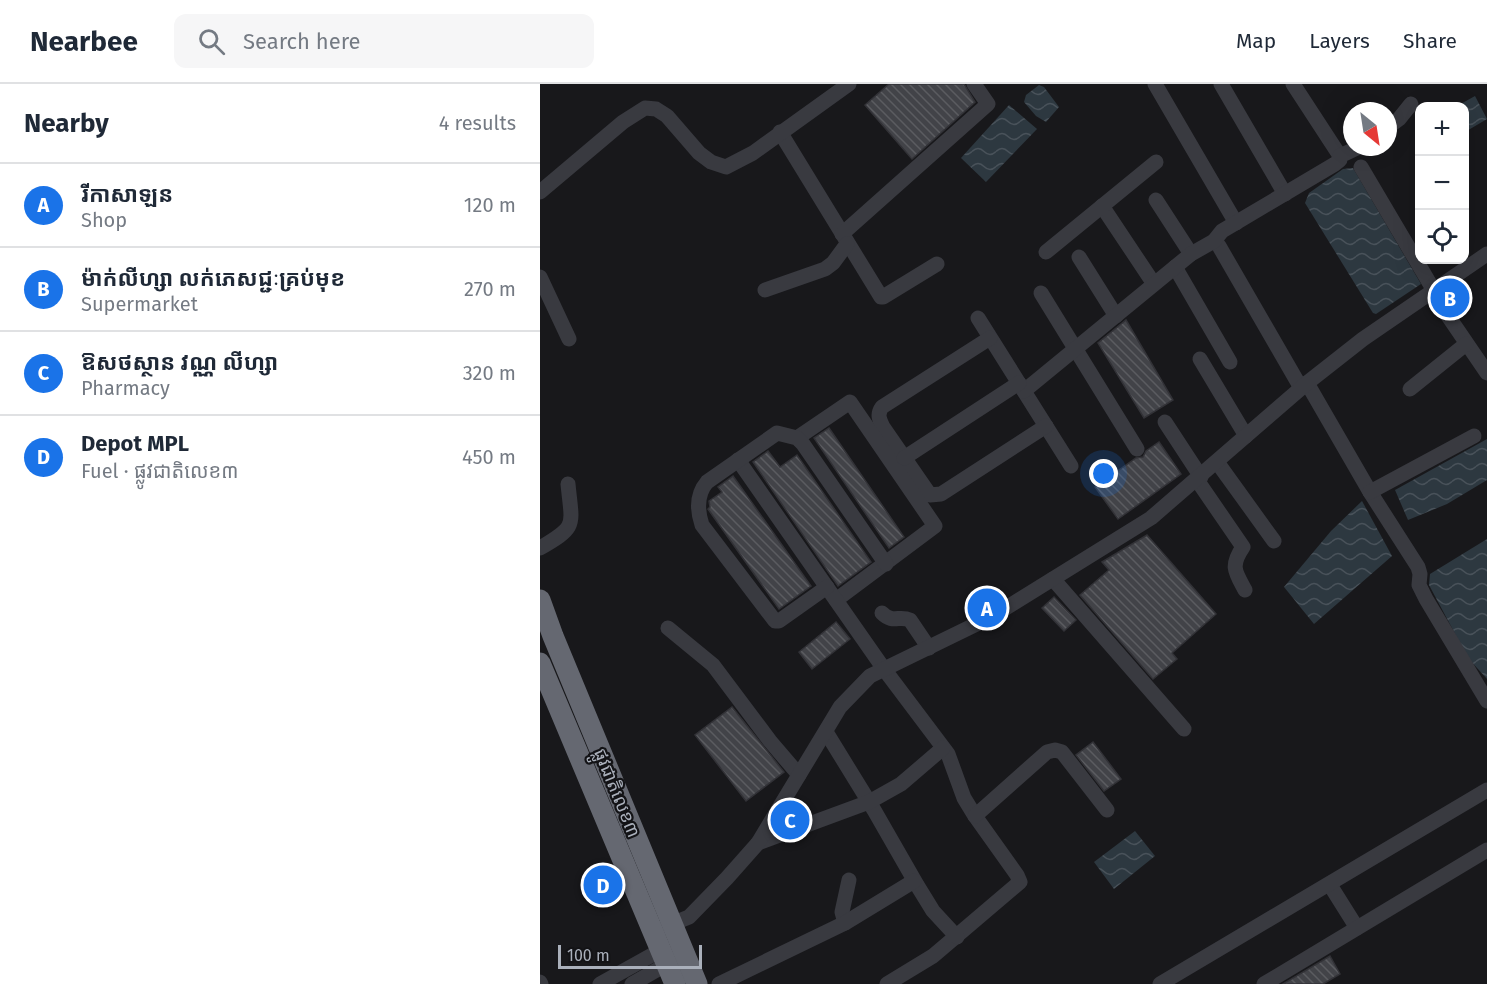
<!DOCTYPE html>
<html lang="en">
<head>
<meta charset="utf-8">
<style>
  :root { --surface:#fff; --page:#f6f6f7; --text:#1f2937; --muted:#747a83; --line:#e0e1e3; --accent:#1a73e8 }
  body { margin:0; font-family:"Fira Sans","Noto Sans Khmer",sans-serif; background:var(--page); color:var(--text) }
  .controls { position:absolute; right:18px; top:18px; display:grid; overflow:hidden; border-radius:12px; box-shadow:0 6px 24px #0002 }
  .controls button { width:54px; height:54px; display:grid; place-items:center; padding:0; border:0; border-bottom:2px solid var(--line); background:var(--surface); color:var(--text); font:30px sans-serif }
  .compass { position:absolute; left:803px; top:18px; width:54px; height:54px; border-radius:50%; background:var(--surface); box-shadow:0 6px 24px #0002; rotate:150deg }
  .scale { position:absolute; left:18px; bottom:15px; width:144px; box-sizing:border-box; padding-left:6px; border:3px solid #aab0bb; border-top:0; font-size:16px; line-height:21px; white-space:nowrap; color:#aab0bb; -webkit-text-stroke:4px #131316; paint-order:stroke }
  .you { position:absolute; left:564px; top:390px; width:21px; height:21px; margin:-15px; border:4px solid #fff; border-radius:50%; background:#1a73e8; box-shadow:0 0 0 9px #1a73e833 }
  .badge { display:grid; place-items:center; width:39px; height:39px; border-radius:50%; background:var(--accent); color:#fff; font-size:20px; font-weight:700 }
  .pin { position:absolute; translate:-50% -50%; border:3px solid #fff; box-shadow:0 2px 6px #0006 }
  .list { margin:0; padding:0; list-style:none }
  h2 { display:flex; justify-content:space-between; align-items:center; height:78px; margin:0; padding:0 24px; font-size:26px }
  h2 small { font-size:20px; font-weight:400; color:var(--muted) }
  .list li { display:grid; grid-template-columns:39px 1fr auto; gap:18px; align-items:center; box-sizing:border-box; height:84px; padding:0 24px; border-top:2px solid var(--line) }
  .list b { display:block; font-size:22px; white-space:nowrap }
  .list p { margin:0; font-size:20px; white-space:nowrap; color:var(--muted) }
  .list em { font-size:20px; font-style:normal; color:var(--muted) }
  .icon { flex:none; width:33px; height:33px; fill:none; stroke:currentColor; stroke-width:2; stroke-linecap:round; stroke-linejoin:round }
  .map { position:relative; flex:none; width:947px; height:900px; overflow:hidden }
  header { display:flex; align-items:center; gap:36px; box-sizing:border-box; height:84px; padding:0 30px; background:var(--surface); border-bottom:2px solid var(--line) }
  header strong { font-size:28px }
  nav { display:flex; gap:33px; margin-inline-start:auto; font-size:21px }
  .search { width:420px; height:54px; background:var(--page); display:flex; align-items:center; gap:15px; box-sizing:border-box; padding:0 21px; border-radius:12px; color:var(--muted); font-size:22px }
  main { display:flex }
  aside { flex:1; background:var(--surface) }
  .map>svg:first-child { display:block }
  .water { fill:url(#water-waves) }
  .building { fill:url(#building-back-hatch); stroke:#323237; stroke-width:1.5 }
  .lines { fill:none; stroke-linecap:round; stroke-linejoin:round }
  .minor { stroke:#393a40; stroke-width:15 }
  .highway { stroke:#656871; stroke-width:21 }
  .labels { text-anchor:middle; stroke-width:4.5; stroke-linejoin:round; paint-order:stroke }
  .street-label { font-size:18px; fill:#aab0bb; stroke:#131316 }
</style>
</head>
<body>
<header>
<strong>Nearbee</strong>
<div class="search"><svg class="icon" aria-label="search" viewBox="0 0 24 24"><circle cx="10" cy="10" r="6"/><path d="M15 15l6 6"/></svg>Search here</div>
<nav><a>Map</a><a>Layers</a><a>Share</a></nav>
</header>
<main>
<aside>
<h2>Nearby<small>4 results</small></h2>
<ul class="list">
<li><span class="badge">A</span><div><b>រីកាសាឡន</b><p>Shop</p></div><em>120 m</em></li>
<li><span class="badge">B</span><div><b>ម៉ាក់លីហ្សា លក់ភេសជ្ជៈគ្រប់មុខ</b><p>Supermarket</p></div><em>270 m</em></li>
<li><span class="badge">C</span><div><b>ឱសថស្ថាន វណ្ណ លីហ្សា</b><p>Pharmacy</p></div><em>320 m</em></li>
<li><span class="badge">D</span><div><b>Depot MPL</b><p>Fuel · ផ្លូវជាតិលេខ៣</p></div><em>450 m</em></li>
</ul>
</aside>
<div class="map">
<svg width="947" height="900" viewBox="0 0 947 900">
  <defs>
    <pattern id="water-waves" width="16" height="10" patternUnits="userSpaceOnUse" patternTransform="scale(1.5)"><rect width="16" height="10" fill="#2d3840"/><path d="M0 5q4-4 8 0t8 0" fill="none" stroke="#49525a"/></pattern>
    <pattern id="building-back-hatch" width="6" height="6" patternUnits="userSpaceOnUse" patternTransform="scale(1.5)"><rect width="6" height="6" fill="#424348"/><path d="M-1 5l2 2M0 0l6 6M5-1l2 2" fill="none" stroke="#5b5c60"/></pattern>
  </defs>
  <rect width="100%" height="100%" fill="#18181b"/>
  <g class="water">
    <polygon points="499,1 504,3 519,23 506,38 496,32 484,18 486,11"/>
    <polygon points="935,12 947,35 925,48 924,22 917,22"/>
    <polygon points="469,21 497,45 446,98 421,74"/>
    <polygon points="813,84 881,200 836,230 833,229 765,119 769,109 803,85"/>
    <polygon points="947,355 947,396 907,420 868,436 855,406"/>
    <polygon points="822,417 852,472 774,540 744,503 791,447"/>
    <polygon points="947,455 947,595 928,574 889,501 890,490"/>
    <polygon points="595,747 615,772 574,805 554,778"/>
  </g>
  <g class="building">
    <polygon points="349,0 424,0 435,18 372,75 325,21"/>
    <polygon points="586,236 633,316 604,334 558,259"/>
    <polygon points="289,344 364,453 349,464 274,354"/>
    <polygon points="619,358 641,390 578,435 555,403 596,374 603,373 606,367"/>
    <polygon points="228,367 240,383 257,371 331,478 298,502 213,378"/>
    <polygon points="193,392 271,502 239,525 168,425 170,423 169,417 182,408 178,403"/>
    <polygon points="607,451 676,530 632,569 637,575 613,595 540,511 569,486 562,478"/>
    <polygon points="514,513 536,536 524,547 502,524"/>
    <polygon points="296,538 310,555 272,585 259,568"/>
    <polygon points="192,623 244,688 206,717 155,651"/>
    <polygon points="553,658 581,695 564,707 536,671"/>
    <polygon points="790,872 800,890 783,900 743,900"/>
  </g>
  <g class="lines">
    <g class="minor">
      <polyline points="615,0 696,139"/>
      <polyline points="681,0 745,110"/>
      <polyline points="753,0 800,72"/>
      <polyline points="848,43 859,35 871,20"/>
      <polyline points="240,48 341,213 343,213 397,180"/>
      <polyline points="821,83 893,205"/>
      <polyline points="0,108 83,38 105,24 116,25 127,32 159,69 171,78 186,83 213,69 309,0"/>
      <polyline points="616,116 651,170"/>
      <polyline points="562,122 614,200"/>
      <polyline points="302,150 448,20 434,0"/>
      <polyline points="674,157 679,162 761,304"/>
      <polyline points="506,168 616,78"/>
      <polyline points="539,173 576,232"/>
      <polyline points="635,183 690,278"/>
      <polyline points="0,193 29,255"/>
      <polyline points="225,206 285,185 293,179 307,160"/>
      <polyline points="891,207 947,289"/>
      <polyline points="501,209 597,365"/>
      <polyline points="438,234 531,382"/>
      <path d="M450,254L342,323C337,330 339,335 343,343L390,411L401,410L506,342"/>
      <polyline points="660,275 706,352"/>
      <polyline points="767,299 830,408 878,483 880,490 879,501 886,515 947,617"/>
      <polyline points="870,305 926,260"/>
      <polyline points="484,307 651,170 674,157 682,147 795,80 800,76 800,72 819,63"/>
      <polyline points="625,338 661,393"/>
      <polyline points="257,354 310,318 395,442 296,516"/>
      <polyline points="364,374 479,299"/>
      <polyline points="198,376 344,585 408,670 424,714 435,732 477,791 480,798 393,872 347,900"/>
      <polyline points="677,378 734,457"/>
      <path d="M657,396L703,463C690,482 695,488 705,506"/>
      <polyline points="830,408 934,352"/>
      <path d="M0,464C38,442 32,442 28,400"/>
      <polyline points="513,495 644,645"/>
      <path d="M287,503L239,537H235L162,441C157,426 156,411 167,398L237,349L257,354L263,360L346,480"/>
      <path d="M342,529C353,540 359,531 370,536L389,564"/>
      <polyline points="128,544 173,581 230,657 259,691"/>
      <polyline points="286,648 334,726 377,801 393,827 417,853"/>
      <polyline points="435,732 507,668 515,666 522,668 567,726"/>
      <polyline points="218,759 329,718 361,700 403,664"/>
      <polyline points="790,801 817,844"/>
      <polyline points="305,839 302,828 309,796"/>
      <polyline points="124,843 149,833 187,794 218,759 300,623 330,592 453,532 611,434 767,299 823,255 947,170"/>
      <polyline points="0,898 1,900"/>
      <polyline points="60,900 121,866"/>
      <polyline points="92,900 134,876"/>
      <polyline points="179,900 305,839 374,797"/>
      <polyline points="620,900 947,706"/>
      <polyline points="724,900 947,766"/>
    </g>
    <g class="highway">
      <polyline points="0,516 13,552 157,900"/>
      <polyline points="0,579 135,900"/>
    </g>
  </g>
  <g class="labels">
    <g class="street-label">
      <text transform="translate(77 709) rotate(68)" y="6">ផ្លូវជាតិលេខ៣</text>
    </g>
  </g>
</svg>
<div class="controls">
<button>+</button>
<button>−</button>
<button><svg class="icon" aria-label="locate" viewBox="0 0 24 24"><circle cx="12" cy="12" r="6"/><path d="M12 2v4M12 18v4M2 12h4M18 12h4"/></svg></button>
</div>
<svg class="compass" viewBox="-18 -18 36 36"><path d="M0-13l5 13h-10z" fill="#e53935"/><path d="M0 13l5-13h-10z" fill="#747a83"/></svg>
<div class="scale">100 m</div>
<div class="you"></div>
<div class="pin badge" style="left:447px;top:524px">A</div>
<div class="pin badge" style="left:910px;top:214px">B</div>
<div class="pin badge" style="left:250px;top:736px">C</div>
<div class="pin badge" style="left:63px;top:801px">D</div>
</div>
</main>
</body>
</html>
